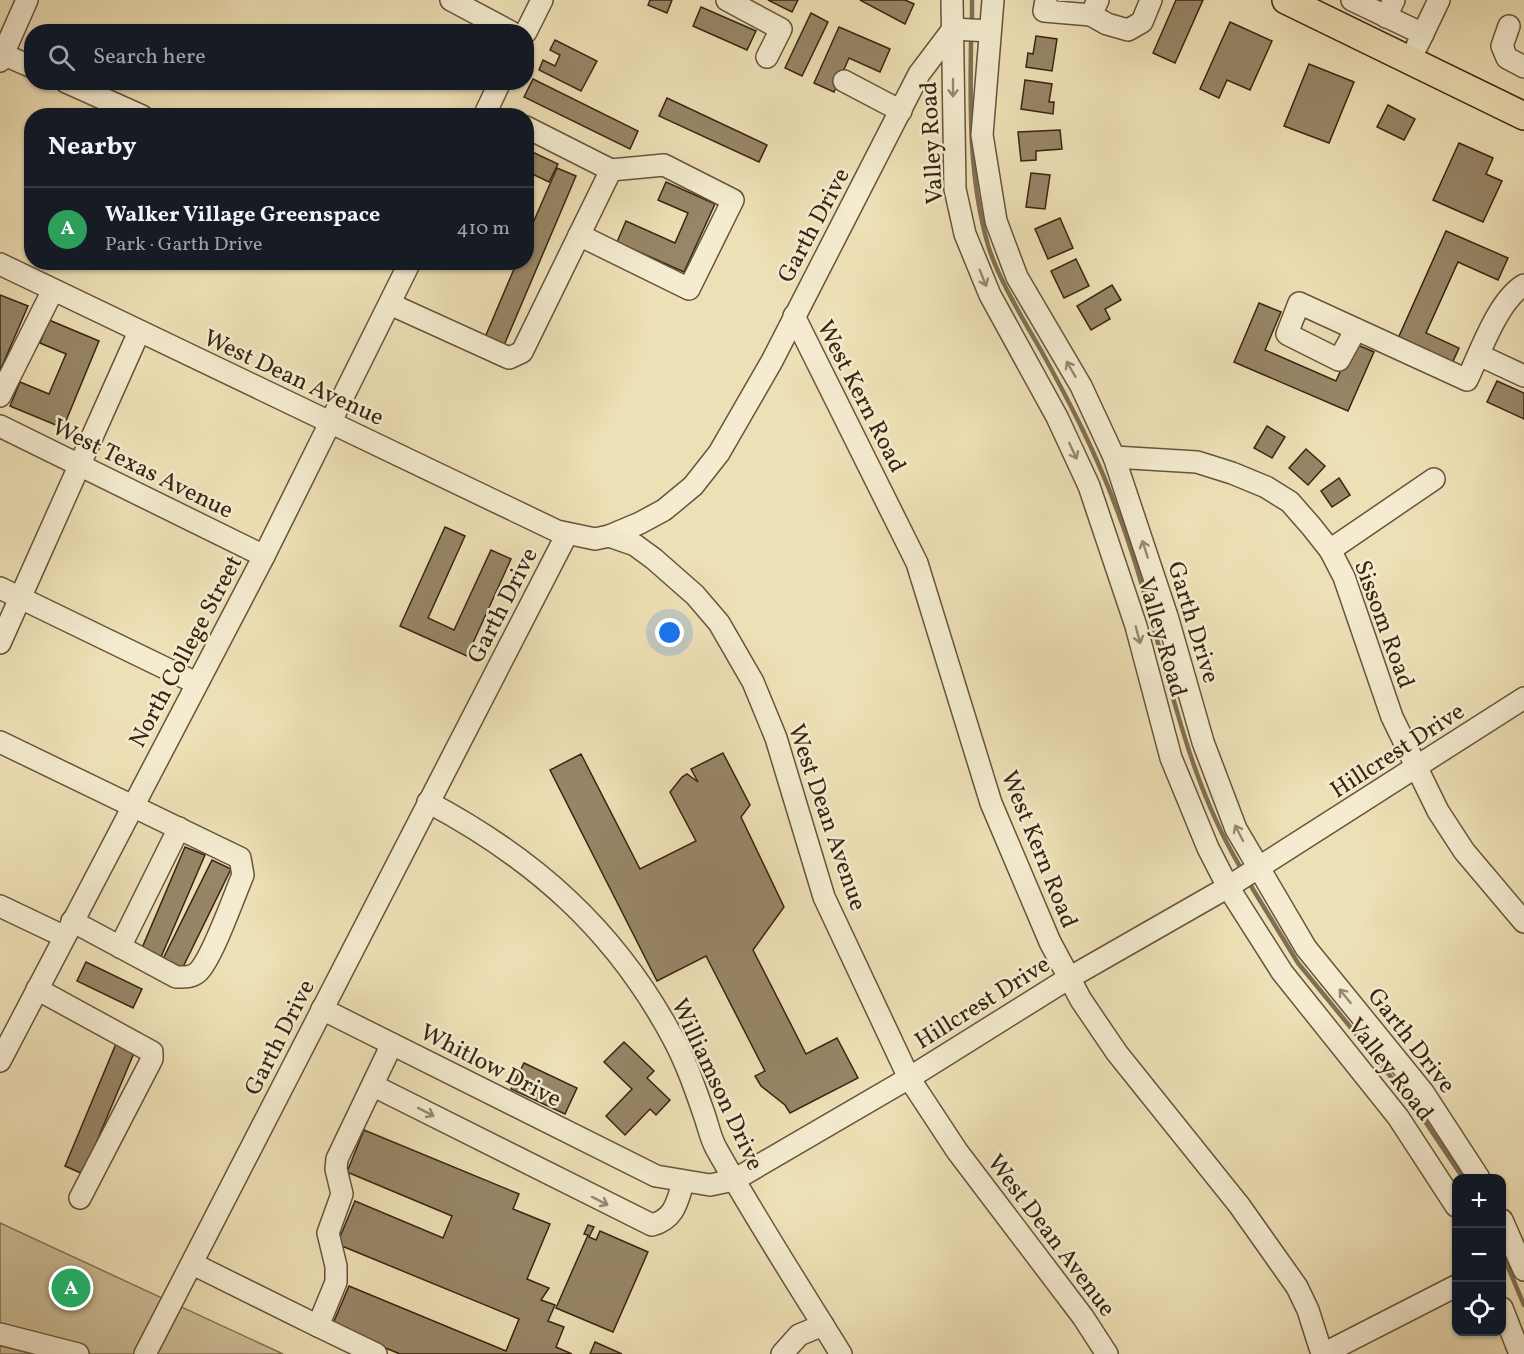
<!DOCTYPE html>
<html lang="en">
<head>
<meta charset="utf-8">
<style>
  :root { --surface:#171b24; --page:#20242c; --text:#f1f3f6; --muted:#9ea1a6; --line:#363941; --accent:#c59692 }
  body { margin:0; font-family:Vollkorn,serif; background:var(--page); color:var(--text) }
  .controls { position:absolute; right:18px; bottom:18px; display:grid; overflow:hidden; border-radius:12px; box-shadow:0 2px 4px #0004 }
  .controls button { width:54px; height:54px; display:grid; place-items:center; padding:0; border:0; border-bottom:2px solid var(--line); background:var(--surface); color:var(--text); font:30px sans-serif }
  .you { position:absolute; left:670px; top:633px; width:21px; height:21px; margin:-15px; border:4px solid #fff; border-radius:50%; background:#1a73e8; box-shadow:0 0 0 9px #1a73e833 }
  .badge { display:grid; place-items:center; width:39px; height:39px; border-radius:50%; background:var(--accent); color:#fff; font-size:20px; font-weight:700 }
  .pin { position:absolute; translate:-50% -50%; border:3px solid #fff; box-shadow:0 2px 6px #0006 }
  .list { margin:0; padding:0; list-style:none }
  h2 { display:flex; justify-content:space-between; align-items:center; height:78px; margin:0; padding:0 24px; font-size:26px }
  h2 small { font-size:20px; font-weight:400; color:var(--muted) }
  .list li { display:grid; grid-template-columns:39px 1fr auto; gap:18px; align-items:center; box-sizing:border-box; height:84px; padding:0 24px; border-top:2px solid var(--line) }
  .list b { display:block; font-size:22px; white-space:nowrap }
  .list p { margin:0; font-size:20px; white-space:nowrap; color:var(--muted) }
  .list em { font-size:20px; font-style:normal; color:var(--muted) }
  .icon { flex:none; width:33px; height:33px; fill:none; stroke:currentColor; stroke-width:2; stroke-linecap:round; stroke-linejoin:round }
  .map { position:relative; flex:none; width:1524px; height:1354px; overflow:hidden }
  .search { position:absolute; background:var(--surface); box-shadow:0 2px 4px #0004; left:24px; top:24px; width:510px; height:66px; display:flex; align-items:center; gap:15px; box-sizing:border-box; padding:0 21px; border-radius:24px; color:var(--muted); font-size:22px }
  .panel { position:absolute; background:var(--surface); box-shadow:0 2px 4px #0004; left:24px; top:108px; width:510px; height:162px; border-radius:24px }
  .map>svg:first-child { display:block }
  .green { fill:#cfc09a; stroke:#847256; stroke-width:1.5 }
  .lines { fill:none; stroke-linecap:round; stroke-linejoin:round }
  .stream { stroke:#806f53; stroke-width:4.5 }
  .building { fill:#978667; stroke:#382512; stroke-width:1.5 }
  .minor-casing { stroke:#66543b; stroke-width:24 }
  .major-casing { stroke:#382512; stroke-width:30 }
  .minor { stroke:#f4ebd0; stroke-width:21 }
  .major { stroke:#eee0b6; stroke-width:27 }
  .oneway { stroke:#968871 }
  .labels { text-anchor:middle; stroke-width:5; stroke-linejoin:round; paint-order:stroke }
  .street-label { font-size:24px; fill:#382512; stroke:#f4ebd0 }
</style>
</head>
<body>
<div class="map">
<svg width="1524" height="1354" viewBox="0 0 1524 1354">
  <rect width="100%" height="100%" fill="#eee0b6"/>
  <filter id="stains"><feTurbulence type="fractalNoise" baseFrequency=".00333" numOctaves="4"/><feColorMatrix values="0 0 0 0 .2 0 0 0 0 .09 0 0 0 0 .02 0 0 0 .5 -.17"/></filter>
  <radialGradient id="worn" r=".72"><stop offset=".6" stop-color="#630" stop-opacity="0"/><stop offset="1" stop-color="#630" stop-opacity=".3"/></radialGradient>
  <polygon class="green" points="0,1223 283,1354 0,1354"/>
  <g class="lines">
    <g class="stream">
      <polyline points="972,18 972,0"/>
      <path d="M971,42C970,110 969,179 988,245C998,279 1025,322 1043,354C1071,405 1097,455 1117,510C1162,627 1175,756 1239,865"/>
      <polyline points="1251,886 1298,963 1414,1105 1463,1178"/>
      <polyline points="1502,1253 1524,1305"/>
    </g>
  </g>
  <g class="building">
    <polygon points="650,0 672,0 667,13 648,5"/>
    <polygon points="768,0 798,0 792,12"/>
    <polygon points="860,0 905,0 914,4 905,24"/>
    <polygon points="1176,0 1203,0 1175,63 1153,53"/>
    <polygon points="701,7 756,31 747,50 693,26"/>
    <polygon points="811,13 828,22 802,76 785,68"/>
    <polygon points="1230,22 1272,41 1250,90 1227,80 1219,98 1200,89"/>
    <polygon points="839,27 890,49 880,72 849,58 834,92 814,83"/>
    <polygon points="1036,36 1057,39 1052,71 1026,67 1028,53 1033,54"/>
    <polygon points="555,40 597,61 581,91 539,70 543,60 555,66 560,55 550,50"/>
    <polygon points="1309,64 1354,82 1329,143 1284,126"/>
    <polygon points="533,79 638,131 630,149 524,97"/>
    <polygon points="1025,80 1052,84 1049,102 1054,102 1053,114 1021,109"/>
    <polygon points="667,98 767,145 759,162 659,116"/>
    <polygon points="1388,105 1415,119 1404,140 1377,127"/>
    <polygon points="1060,130 1062,149 1036,151 1036,160 1021,161 1018,132"/>
    <polygon points="1459,143 1493,158 1486,174 1502,181 1483,222 1433,200"/>
    <polygon points="526,149 558,164 549,182 526,171"/>
    <polygon points="557,168 576,176 502,350 483,342 517,262 526,262 526,239"/>
    <polygon points="1031,173 1050,175 1045,209 1026,207"/>
    <polygon points="666,182 715,204 684,272 617,242 626,221 675,243 688,213 658,200"/>
    <polygon points="1060,218 1073,248 1048,259 1035,229"/>
    <polygon points="1446,231 1508,258 1498,280 1458,262 1426,333 1459,348 1450,368 1396,343"/>
    <polygon points="1076,259 1089,286 1064,298 1051,271"/>
    <polygon points="1112,285 1121,300 1105,309 1110,319 1091,330 1077,306"/>
    <polygon points="0,295 28,306 0,371"/>
    <polygon points="1259,303 1281,312 1265,350 1336,381 1353,343 1374,352 1348,411 1234,362"/>
    <polygon points="49,320 99,341 63,428 10,406 20,382 49,394 66,354 40,343"/>
    <polygon points="1497,381 1524,393 1524,419 1487,402"/>
    <polygon points="1267,426 1285,437 1272,458 1254,448"/>
    <polygon points="1306,449 1325,466 1308,485 1289,468"/>
    <polygon points="1339,478 1350,495 1332,507 1321,491"/>
    <polygon points="445,527 465,536 428,618 454,630 491,550 511,559 467,656 400,626"/>
    <polygon points="723,753 750,805 741,817 784,907 753,950 806,1054 837,1038 858,1078 790,1113 785,1105 761,1086 755,1076 765,1071 706,956 657,981 550,770 581,754 640,869 696,841 670,792 682,777 687,774 698,782 691,769"/>
    <polygon points="185,847 205,855 161,957 142,948"/>
    <polygon points="212,860 231,869 182,969 163,959"/>
    <polygon points="86,962 142,989 133,1008 77,981"/>
    <polygon points="118,1039 137,1046 83,1174 65,1166"/>
    <polygon points="624,1042 654,1071 647,1078 670,1100 656,1115 650,1109 625,1135 606,1116 632,1089 604,1062"/>
    <polygon points="524,1063 577,1088 565,1114 511,1089"/>
    <polygon points="364,1130 519,1194 513,1209 550,1224 527,1279 549,1288 541,1300 555,1305 548,1321 564,1327 556,1347 572,1354 400,1354 332,1326 349,1286 506,1351 519,1319 337,1244 355,1201 443,1238 452,1216 347,1172"/>
    <polygon points="588,1225 594,1227 589,1237 596,1240 600,1231 648,1252 613,1332 556,1308 588,1235 584,1234"/>
    <polygon points="595,1342 622,1354 590,1354"/>
  </g>
  <g class="lines">
    <g class="minor-casing">
      <g id="minor">
        <polyline points="451,0 511,32"/>
        <polyline points="727,0 781,29 767,57"/>
        <polyline points="952,0 955,189 965,234 990,295 1057,417 1089,486 1136,626 1171,758 1208,848 1228,887 1282,972 1398,1117 1456,1206"/>
        <polyline points="993,0 982,135 996,221 1017,277 1081,386 1114,457 1167,616 1203,742 1236,829 1306,948 1423,1092 1479,1178"/>
        <polyline points="1046,0 1044,11 1091,15 1098,0"/>
        <polyline points="1352,0 1423,34"/>
        <polyline points="1091,15 1107,24 1128,30 1142,22 1151,0"/>
        <polyline points="1386,17 1394,0"/>
        <polyline points="1509,26 1502,46 1507,58 1524,67"/>
        <polyline points="526,32 542,0"/>
        <polyline points="1417,46 1439,0"/>
        <polyline points="0,53 32,67"/>
        <polyline points="0,61 27,0"/>
        <polyline points="844,81 901,111"/>
        <polyline points="66,82 142,116"/>
        <polyline points="484,116 500,82"/>
        <polyline points="579,235 689,289 733,200 664,165 611,170"/>
        <polyline points="0,264 557,531 595,539 609,536 640,523 664,510 693,486 719,453 772,361 919,74 953,29 990,31"/>
        <polyline points="390,304 509,358 522,352 611,170 526,127"/>
        <polyline points="794,316 917,563 991,803 1050,942 1081,1000 1117,1053 1239,1205 1297,1287 1308,1310 1322,1354"/>
        <path d="M1356,329L1339,360L1287,334L1299,303L1467,380C1480,353 1498,300 1524,285"/>
        <polyline points="1479,355 1524,376"/>
        <polyline points="0,396 53,290"/>
        <polyline points="0,426 264,556"/>
        <polyline points="1114,457 1197,462 1232,473 1266,487 1290,502 1311,526 1330,550 1344,577 1392,717 1438,811 1464,851 1524,922"/>
        <polyline points="609,536 635,545 654,559 695,595 719,623 753,682 776,738 824,897 909,1078 957,1151 1083,1317 1107,1354"/>
        <polyline points="1330,550 1434,479"/>
        <polyline points="0,588 196,683"/>
        <polyline points="0,643 139,332"/>
        <path d="M0,742L240,858L243,875C234,896 212,959 198,972C191,978 184,977 176,977L72,921"/>
        <path d="M428,802C535,859 615,930 673,1038C686,1062 695,1088 704,1114C708,1125 710,1137 716,1148C755,1218 799,1286 841,1354"/>
        <polyline points="0,906 63,936"/>
        <polyline points="120,947 179,828"/>
        <polyline points="37,989 152,1052 152,1059 80,1198"/>
        <polyline points="322,1009 656,1176 710,1185 734,1180 909,1078 1069,978 1228,887 1524,698"/>
        <polyline points="0,1061 264,556 410,262"/>
        <path d="M374,1086L652,1225C674,1219 677,1203 683,1183"/>
        <polyline points="1502,1220 1524,1270"/>
        <polyline points="193,1264 318,1326"/>
        <polyline points="1502,1308 1520,1354"/>
        <polyline points="0,1334 78,1354"/>
        <polyline points="145,1354 567,534"/>
        <polyline points="376,1354 318,1326 336,1282 336,1266 328,1233 342,1194 336,1169 337,1159 392,1044"/>
        <polyline points="782,1354 799,1335 823,1325"/>
        <polyline points="1323,1354 1456,1286"/>
      </g>
    </g>
    <g class="major-casing">
      <polyline id="major" points="1286,0 1524,116"/>
    </g>
    <use href="#minor" class="minor"/>
    <use href="#major" class="major"/>
  </g>
  <defs><path id="oneway-shaft" d="M-6 0H5M1.5-3L5.5 0L1.5 3" fill="none" stroke-width="1.6" stroke-linecap="round" stroke-linejoin="round" transform="scale(1.5)"/></defs>
  <g class="oneway">
    <use href="#oneway-shaft" transform="translate(953 88) rotate(90)"/>
    <use href="#oneway-shaft" transform="translate(983 278) rotate(68)"/>
    <use href="#oneway-shaft" transform="translate(1071 369) rotate(-120)"/>
    <use href="#oneway-shaft" transform="translate(1073 451) rotate(65)"/>
    <use href="#oneway-shaft" transform="translate(1145 549) rotate(-108)"/>
    <use href="#oneway-shaft" transform="translate(1138 635) rotate(75)"/>
    <use href="#oneway-shaft" transform="translate(1239 833) rotate(-117)"/>
    <use href="#oneway-shaft" transform="translate(1345 996) rotate(-129)"/>
    <use href="#oneway-shaft" transform="translate(426 1112) rotate(27)"/>
    <use href="#oneway-shaft" transform="translate(600 1201) rotate(27)"/>
  </g>
  <g class="labels">
    <g class="street-label">
      <text transform="translate(931 143) rotate(-93)" y="8">Valley Road</text>
      <text transform="translate(813 225) rotate(-62)" y="8">Garth Drive</text>
      <text transform="translate(294 377) rotate(25)" y="8">West Dean Avenue</text>
      <text transform="translate(862 396) rotate(63)" y="8">West Kern Road</text>
      <text transform="translate(143 468) rotate(26)" y="8">West Texas Avenue</text>
      <text transform="translate(502 605) rotate(-63)" y="8">Garth Drive</text>
      <text transform="translate(1194 622) rotate(73)" y="8">Garth Drive</text>
      <text transform="translate(1385 624) rotate(70)" y="8">Sissom Road</text>
      <text transform="translate(1163 637) rotate(74)" y="8">Valley Road</text>
      <text transform="translate(185 651) rotate(-62)" y="8">North College Street</text>
      <text transform="translate(1397 750) rotate(-33)" y="8">Hillcrest Drive</text>
      <text transform="translate(828 817) rotate(71)" y="8">West Dean Avenue</text>
      <text transform="translate(1040 849) rotate(68)" y="8">West Kern Road</text>
      <text transform="translate(982 1002) rotate(-32)" y="8">Hillcrest Drive</text>
      <text transform="translate(279 1037) rotate(-63)" y="8">Garth Drive</text>
      <text transform="translate(1412 1040) rotate(52)" y="8">Garth Drive</text>
      <text transform="translate(491 1065) rotate(27)" y="8">Whitlow Drive</text>
      <text transform="translate(1391 1069) rotate(52)" y="8">Valley Road</text>
      <text transform="translate(718 1084) rotate(65)" y="8">Williamson Drive</text>
      <text transform="translate(1052 1235) rotate(53)" y="8">West Dean Avenue</text>
    </g>
  </g>
  <rect width="100%" height="100%" filter="url(#stains)"/>
  <rect width="100%" height="100%" fill="url(#worn)"/>
</svg>
<div class="controls">
<button>+</button>
<button>−</button>
<button><svg class="icon" aria-label="locate" viewBox="0 0 24 24"><circle cx="12" cy="12" r="6"/><path d="M12 2v4M12 18v4M2 12h4M18 12h4"/></svg></button>
</div>
<div class="you"></div>
<div class="pin badge" style="left:71px;top:1288px;background:#2e9e5b">A</div>
<div class="search"><svg class="icon" aria-label="search" viewBox="0 0 24 24"><circle cx="10" cy="10" r="6"/><path d="M15 15l6 6"/></svg>Search here</div>
<section class="panel">
<h2>Nearby<small></small></h2>
<ul class="list">
<li><span class="badge" style="background:#2e9e5b">A</span><div><b>Walker Village Greenspace</b><p>Park · Garth Drive</p></div><em>410 m</em></li>
</ul>
</section>
</div>
</body>
</html>
